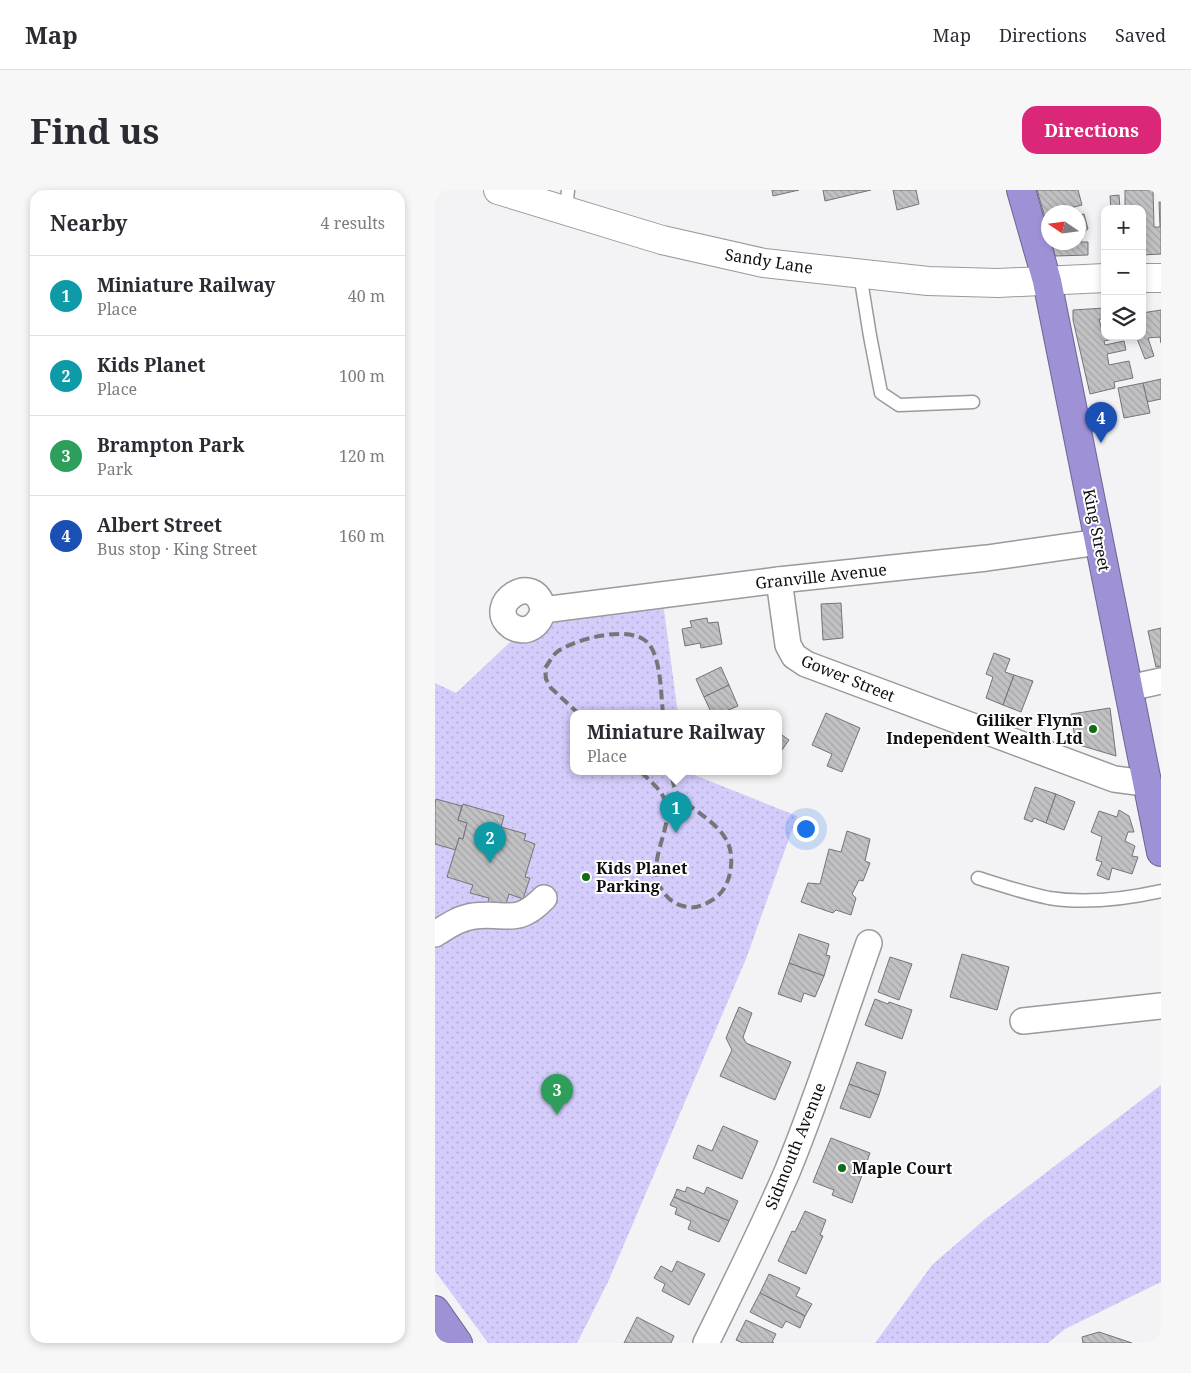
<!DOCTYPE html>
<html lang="en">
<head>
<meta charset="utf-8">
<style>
  :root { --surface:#fff; --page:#f7f7f7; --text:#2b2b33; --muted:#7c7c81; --line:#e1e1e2; --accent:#db2777 }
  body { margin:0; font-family:"Noto Serif",serif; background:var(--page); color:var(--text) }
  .controls { position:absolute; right:15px; top:15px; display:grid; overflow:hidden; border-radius:10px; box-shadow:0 2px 8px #0003 }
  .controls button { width:45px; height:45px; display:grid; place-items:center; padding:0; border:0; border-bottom:1px solid var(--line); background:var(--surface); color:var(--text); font:25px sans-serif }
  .compass { position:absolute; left:606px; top:15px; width:45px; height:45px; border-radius:50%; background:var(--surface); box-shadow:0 2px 8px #0003; rotate:283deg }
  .you { position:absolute; left:370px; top:638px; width:18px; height:18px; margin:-12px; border:4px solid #fff; border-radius:50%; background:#1a73e8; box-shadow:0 0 0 8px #1a73e833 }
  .badge { display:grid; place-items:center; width:32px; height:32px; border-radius:50%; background:var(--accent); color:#fff; font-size:16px; font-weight:700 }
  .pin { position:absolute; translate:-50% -41px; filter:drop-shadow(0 1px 2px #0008) }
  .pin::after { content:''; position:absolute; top:26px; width:18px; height:15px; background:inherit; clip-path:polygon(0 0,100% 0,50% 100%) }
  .popup { position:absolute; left:135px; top:520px; width:212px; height:65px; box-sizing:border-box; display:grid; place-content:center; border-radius:10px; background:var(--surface); filter:drop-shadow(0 1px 4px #0005); font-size:16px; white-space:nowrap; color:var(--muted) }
  .popup b { font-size:19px; color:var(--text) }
  .popup::after { content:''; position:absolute; left:50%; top:100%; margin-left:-10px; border:10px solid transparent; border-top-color:var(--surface) }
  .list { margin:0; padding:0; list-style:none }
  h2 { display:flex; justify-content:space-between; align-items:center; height:65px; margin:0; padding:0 20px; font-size:21px }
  h2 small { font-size:16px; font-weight:400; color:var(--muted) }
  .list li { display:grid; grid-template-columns:32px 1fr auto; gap:15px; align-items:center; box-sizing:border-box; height:80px; padding:0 20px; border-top:1px solid var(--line) }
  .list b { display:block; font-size:19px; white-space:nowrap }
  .list p { margin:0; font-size:16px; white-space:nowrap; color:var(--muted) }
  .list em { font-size:16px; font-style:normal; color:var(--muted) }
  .icon { flex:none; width:28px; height:28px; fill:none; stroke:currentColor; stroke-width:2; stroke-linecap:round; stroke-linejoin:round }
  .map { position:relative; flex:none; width:726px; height:1153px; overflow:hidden; border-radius:15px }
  header { display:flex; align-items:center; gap:30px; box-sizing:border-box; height:70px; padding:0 25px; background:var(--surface); border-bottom:1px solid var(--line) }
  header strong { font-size:24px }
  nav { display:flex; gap:28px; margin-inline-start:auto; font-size:18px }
  .intro { display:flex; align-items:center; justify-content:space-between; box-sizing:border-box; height:120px; padding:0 30px }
  h1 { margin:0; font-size:35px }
  .button { padding:12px 22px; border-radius:15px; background:var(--accent); color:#fff; font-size:18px; font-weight:700 }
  main { display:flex; gap:30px; padding:0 30px }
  aside { flex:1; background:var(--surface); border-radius:15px; box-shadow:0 2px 8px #0003 }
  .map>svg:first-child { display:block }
  .park { fill:url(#park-dots) }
  .building { fill:url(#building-back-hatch); stroke:#747477 }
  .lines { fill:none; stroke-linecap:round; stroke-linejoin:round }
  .lane-casing { stroke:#9a999c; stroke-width:15 }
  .street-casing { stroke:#9a999c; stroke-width:28 }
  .secondary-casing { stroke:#9a999c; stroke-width:30 }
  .highway-casing { stroke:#6d6391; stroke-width:30 }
  .lane { stroke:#fff; stroke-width:12 }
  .street { stroke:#fff; stroke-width:25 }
  .secondary { stroke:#fff; stroke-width:28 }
  .highway { stroke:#9f91d6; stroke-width:28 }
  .rail { stroke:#767578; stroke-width:4; stroke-dasharray:10 5; stroke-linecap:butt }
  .poi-dot { fill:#126c16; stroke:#fff; stroke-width:2 }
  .labels { text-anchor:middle; stroke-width:4; stroke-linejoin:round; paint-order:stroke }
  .street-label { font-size:16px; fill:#0f0e10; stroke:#fff }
  .poi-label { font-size:16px; font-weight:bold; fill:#0f0e10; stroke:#fff; text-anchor:start }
</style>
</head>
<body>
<header>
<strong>Map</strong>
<nav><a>Map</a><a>Directions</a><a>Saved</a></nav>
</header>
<div class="intro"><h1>Find us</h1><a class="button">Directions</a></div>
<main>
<aside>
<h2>Nearby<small>4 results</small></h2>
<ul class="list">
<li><span class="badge" style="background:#0f9aa8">1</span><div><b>Miniature Railway</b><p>Place</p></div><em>40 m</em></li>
<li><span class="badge" style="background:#0f9aa8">2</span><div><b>Kids Planet</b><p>Place</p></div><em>100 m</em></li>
<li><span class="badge" style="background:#2e9e5b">3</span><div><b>Brampton Park</b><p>Park</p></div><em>120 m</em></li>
<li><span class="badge" style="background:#1a4fb4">4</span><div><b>Albert Street</b><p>Bus stop · King Street</p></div><em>160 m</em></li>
</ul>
</aside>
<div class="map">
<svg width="726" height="1153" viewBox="0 0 726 1153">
  <defs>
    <pattern id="park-dots" width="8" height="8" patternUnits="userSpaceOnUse" patternTransform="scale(1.25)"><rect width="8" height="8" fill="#d4ccfb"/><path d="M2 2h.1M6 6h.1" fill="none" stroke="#b5aed6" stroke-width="1.8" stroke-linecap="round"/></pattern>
    <pattern id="building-back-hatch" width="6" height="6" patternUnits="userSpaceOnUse" patternTransform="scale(1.25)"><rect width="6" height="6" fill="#c1c0c3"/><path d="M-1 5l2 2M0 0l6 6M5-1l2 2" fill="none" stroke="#a5a4a6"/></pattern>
  </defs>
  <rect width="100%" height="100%" fill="#f3f2f5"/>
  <g class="park">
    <polygon points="227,405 243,524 138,524 138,582 252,582 362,626 311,769 173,1092 142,1153 53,1153 0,1081 0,493 21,503 88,440 105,431"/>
    <polygon points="726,895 726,1092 630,1139 613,1153 440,1153 497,1075 549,1030"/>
  </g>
  <g class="building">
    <polygon points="337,0 364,0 338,6"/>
    <polygon points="388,0 436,0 390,11"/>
    <polygon points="458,0 481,0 484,14 462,20"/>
    <polygon points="602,0 643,0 647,15 635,18 636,22 614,22 614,41"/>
    <polygon points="690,0 718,0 719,37 725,37 724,12 726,12 726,64 707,65 707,19 690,19"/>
    <polygon points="684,5 685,19 676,19 675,6"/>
    <polygon points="649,24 653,39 651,40 646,52 653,52 653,65 620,66 617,52 644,52 644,25"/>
    <rect x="668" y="39" width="2" height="27"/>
    <polygon points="670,118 670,129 664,129 667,141 670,140 670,146 687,147 669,151 670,155 689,151 691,160 672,164 674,175 694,171 698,188 679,192 680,198 655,204 638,130 638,120"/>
    <polygon points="726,120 726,153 725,147 713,148 719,166 710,169 701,146 707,146 707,123"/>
    <polygon points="726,189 726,209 712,212 708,193"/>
    <polygon points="708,193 715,223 689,228 683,198"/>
    <polygon points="406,413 408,448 388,450 386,414"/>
    <polygon points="272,428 273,433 283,432 287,454 266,458 265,453 250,456 247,439 257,437 255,431"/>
    <polygon points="726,438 726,476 721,477 713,441"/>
    <polygon points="559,463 575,469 570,482 579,485 568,515 551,508 558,487 551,484"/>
    <polygon points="286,477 294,495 269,507 261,489"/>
    <polygon points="579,485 598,491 586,522 568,515"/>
    <polygon points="294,495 303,516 284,524 277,524 269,507"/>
    <polygon points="675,518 681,566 641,554 636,524"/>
    <polygon points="391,523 425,538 407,582 392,576 397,564 377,555"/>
    <polygon points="344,543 354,550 344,564"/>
    <polygon points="600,597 621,604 611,633 599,628 597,632 589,629"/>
    <polygon points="621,604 640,612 629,640 611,633"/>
    <polygon points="1,609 27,616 23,630 32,633 28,649 24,648 21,660 0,654 0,614"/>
    <polygon points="28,614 69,626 66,637 91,644 89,650 100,654 90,687 95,688 88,709 74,704 70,717 53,712 54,708 35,703 38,695 12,687 24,648 28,649 32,633 23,630"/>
    <polygon points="684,620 694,626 699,642 693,642 690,651 700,656 697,666 703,667 697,684 677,678 674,690 662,685 667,672 661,670 667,647 656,642 664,621 682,627"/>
    <polygon points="412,641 435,649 430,671 435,673 428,691 424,690 417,704 421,708 416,725 401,720 398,723 366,712 373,693 385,694 394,659 406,662"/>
    <polygon points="364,744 394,754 391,765 395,766 389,786 354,773"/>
    <polygon points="527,764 574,777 562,820 515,807"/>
    <polygon points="455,767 477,774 464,810 443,802"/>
    <polygon points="354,773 389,786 380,807 369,803 366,812 343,804"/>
    <polygon points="440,809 453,814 454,812 477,820 467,849 430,835"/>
    <polygon points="304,817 317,823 308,847 311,853 356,872 340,910 285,886 297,860 291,848"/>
    <polygon points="422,872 451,882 444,905 414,894"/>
    <polygon points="414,894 444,905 435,928 405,918"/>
    <polygon points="288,936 323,951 307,989 258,968 263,955 277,961"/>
    <polygon points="396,948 435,963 417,1013 397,1005 399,1000 378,992"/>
    <polygon points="252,997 269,1004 272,997 303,1011 294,1031 239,1007 242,999 250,1002"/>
    <polygon points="239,1007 294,1031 284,1052 253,1039 256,1031 240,1024 242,1018 235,1015"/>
    <polygon points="370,1021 391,1030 385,1045 388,1046 371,1084 343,1071 357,1041 360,1042"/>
    <polygon points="242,1071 270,1084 254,1115 227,1101 230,1094 219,1088 226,1076 237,1082"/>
    <polygon points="334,1084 365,1098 361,1106 377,1114 370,1126 325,1103"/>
    <polygon points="325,1103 370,1126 365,1138 351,1131 347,1138 315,1122"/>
    <polygon points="202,1127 239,1146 236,1153 189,1153"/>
    <polygon points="311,1130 341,1144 337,1152 339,1153 308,1153 301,1150"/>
    <polygon points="664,1142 697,1153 648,1153 647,1147"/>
  </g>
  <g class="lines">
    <g class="lane-casing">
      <g id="lane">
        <polyline points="131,21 133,0"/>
        <polyline points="425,84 435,146 446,203 464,215 538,212"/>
        <path d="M543,688C566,695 589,703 614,708C651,714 690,709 726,701"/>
      </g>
    </g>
    <g class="street-casing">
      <g id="street">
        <polyline points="344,390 353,455 359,466 371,474 679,589 702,592 711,589"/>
        <path d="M108,420C105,435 91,446 76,436C48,415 101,378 108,420L344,390L552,368L664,352"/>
        <polyline points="694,498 726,491"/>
        <path d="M0,744C13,736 24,728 39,726C72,722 82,736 109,708"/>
        <polyline points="588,831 726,816"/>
        <path d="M271,1153C299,1096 327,1040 352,982C383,907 407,830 434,753"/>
      </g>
    </g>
    <g class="secondary-casing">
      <g id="secondary">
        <polyline points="63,0 227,50 329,73 493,91 563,93 670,88"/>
        <polyline points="707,88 726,88"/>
      </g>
    </g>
    <g class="highway-casing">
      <g id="highway">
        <polyline points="586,0 612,91 726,662"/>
        <polyline points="0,1120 23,1153"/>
      </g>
    </g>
    <use href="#lane" class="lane"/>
    <use href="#street" class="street"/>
    <use href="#secondary" class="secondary"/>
    <use href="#highway" class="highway"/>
    <g class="rail">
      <path d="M144,524L116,498L111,489L110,478C114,473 117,466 122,462C139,449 196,434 213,453C226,467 226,505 228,524"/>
      <path d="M206,582C214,590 227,600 230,611C240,639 209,670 227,700C232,708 239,714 248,716C260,720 269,715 279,709C288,703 293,693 295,683C301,652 286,639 262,621C257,617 251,614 247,610C239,602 238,592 236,582"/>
    </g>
  </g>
  <g class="poi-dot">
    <circle cx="658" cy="539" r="5"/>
    <circle cx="151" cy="687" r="5"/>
    <circle cx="407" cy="978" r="5"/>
  </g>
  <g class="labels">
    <g class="street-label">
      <text transform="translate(334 71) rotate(9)" y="6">Sandy Lane</text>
      <text transform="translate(662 340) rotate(79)" y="6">King Street</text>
      <text transform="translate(386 386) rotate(-6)" y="6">Granville Avenue</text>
      <text transform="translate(413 488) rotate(22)" y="6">Gower Street</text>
      <text transform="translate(360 956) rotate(-68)" y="6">Sidmouth Avenue</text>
    </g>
    <g class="poi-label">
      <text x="648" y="536" text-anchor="end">Giliker Flynn<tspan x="648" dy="18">Independent Wealth Ltd</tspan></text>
      <text x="161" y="684">Kids Planet<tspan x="161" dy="18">Parking</tspan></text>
      <text x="417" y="984">Maple Court</text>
    </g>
  </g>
</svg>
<div class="controls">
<button>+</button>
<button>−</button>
<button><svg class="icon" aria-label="layers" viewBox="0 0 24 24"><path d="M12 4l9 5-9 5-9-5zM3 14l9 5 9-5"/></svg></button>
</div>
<svg class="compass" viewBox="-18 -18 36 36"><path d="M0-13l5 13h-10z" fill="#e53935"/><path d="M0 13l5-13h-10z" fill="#7c7c81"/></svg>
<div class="you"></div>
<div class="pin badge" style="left:241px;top:643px;background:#0f9aa8">1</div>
<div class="popup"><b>Miniature Railway</b>Place</div>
<div class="pin badge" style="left:55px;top:673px;background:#0f9aa8">2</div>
<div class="pin badge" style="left:122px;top:925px;background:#2e9e5b">3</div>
<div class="pin badge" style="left:666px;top:253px;background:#1a4fb4">4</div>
</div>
</main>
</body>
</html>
